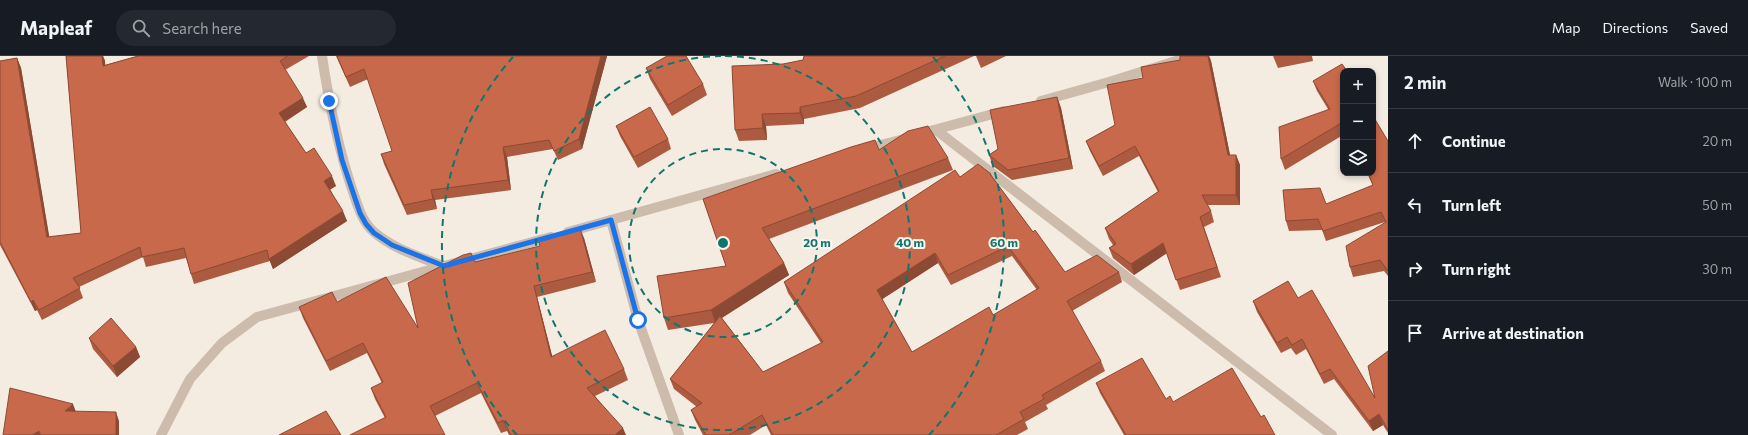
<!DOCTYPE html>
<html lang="en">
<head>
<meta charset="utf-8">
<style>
  :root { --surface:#171b24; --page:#242831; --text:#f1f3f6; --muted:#9ea1a6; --line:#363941 }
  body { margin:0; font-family:Commissioner,sans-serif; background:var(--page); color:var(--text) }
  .controls { position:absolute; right:12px; top:12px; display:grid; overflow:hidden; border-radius:8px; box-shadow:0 2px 6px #0003 }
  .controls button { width:36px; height:36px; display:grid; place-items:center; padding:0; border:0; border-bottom:1px solid var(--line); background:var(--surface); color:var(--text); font:20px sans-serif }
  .stop { position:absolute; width:12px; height:12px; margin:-9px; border:3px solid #1a73e8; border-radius:50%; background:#fff }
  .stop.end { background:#1a73e8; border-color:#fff; box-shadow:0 1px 4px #0008 }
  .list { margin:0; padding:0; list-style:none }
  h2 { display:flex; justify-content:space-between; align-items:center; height:52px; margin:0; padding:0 16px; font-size:17px }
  h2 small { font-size:13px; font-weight:400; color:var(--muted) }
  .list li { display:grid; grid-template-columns:26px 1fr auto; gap:12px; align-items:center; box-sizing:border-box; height:64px; padding:0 16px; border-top:1px solid var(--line) }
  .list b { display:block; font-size:15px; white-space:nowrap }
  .list em { font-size:13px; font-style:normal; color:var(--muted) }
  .icon { flex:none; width:22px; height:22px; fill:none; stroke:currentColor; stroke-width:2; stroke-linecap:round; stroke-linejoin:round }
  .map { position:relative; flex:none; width:1388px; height:379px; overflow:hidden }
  header { display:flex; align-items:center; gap:24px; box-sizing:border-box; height:56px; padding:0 20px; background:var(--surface); border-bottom:1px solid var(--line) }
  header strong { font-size:19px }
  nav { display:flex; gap:22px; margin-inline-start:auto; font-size:14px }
  .search { width:280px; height:36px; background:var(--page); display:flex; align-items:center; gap:10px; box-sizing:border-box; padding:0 14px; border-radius:22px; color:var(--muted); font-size:15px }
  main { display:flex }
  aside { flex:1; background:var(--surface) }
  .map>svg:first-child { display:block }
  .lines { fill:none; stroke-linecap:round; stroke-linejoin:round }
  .street { stroke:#cdbbac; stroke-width:10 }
  .wall { fill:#ac5a40; fill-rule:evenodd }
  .shaded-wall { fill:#8c4a34 }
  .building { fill:#c8694b; stroke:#8c4a34; fill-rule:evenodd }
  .route { stroke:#1a73e8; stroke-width:5 }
  .ring { fill:none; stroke:#0f766e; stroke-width:2; stroke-dasharray:7 5 }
  .centre { fill:#0f766e; stroke:#fbf5ee; stroke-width:2 }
  .ring-label { font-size:12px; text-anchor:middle; font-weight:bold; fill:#0f766e; stroke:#fbf5ee; stroke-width:4; stroke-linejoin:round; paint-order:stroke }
</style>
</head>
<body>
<header>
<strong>Mapleaf</strong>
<div class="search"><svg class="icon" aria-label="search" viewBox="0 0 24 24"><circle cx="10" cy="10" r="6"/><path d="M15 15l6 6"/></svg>Search here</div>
<nav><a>Map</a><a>Directions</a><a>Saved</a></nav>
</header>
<main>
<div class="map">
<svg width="1388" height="379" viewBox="0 0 1388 379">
  <rect width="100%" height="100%" fill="#f4ebe1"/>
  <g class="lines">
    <g class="street">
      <path d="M322,0C329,47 338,92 353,136C358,150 362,166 374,176C393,193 421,201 445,211"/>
      <polyline points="1041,45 1109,26 1192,0"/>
      <polyline points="936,74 1332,379"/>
      <polyline points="919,78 1004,55"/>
      <polyline points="865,93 904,83"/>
      <polyline points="611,164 638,264 679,379"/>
      <polyline points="568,176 776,118"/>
      <polyline points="161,379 190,323 222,287 257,261 551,181"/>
    </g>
  </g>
  <g class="wall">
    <polygon points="66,0 103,0 105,5 105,9 138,0 309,0 285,14 307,51 285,66 306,97 336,130 330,133 347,165 273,213 270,205 194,228 186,202 146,211 143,201 79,231 83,242 42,264 37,254 35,255 0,189 0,5 17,2 21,12 49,181 81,177"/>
    <polygon points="336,0 607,0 582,93 558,104 553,93 507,101 511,134 435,144 437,153 407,159 384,108 381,98 392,95 368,23 350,31"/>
    <polygon points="804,0 974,0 860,52 804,63 804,68 766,70 767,84 739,85 735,74 783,8 803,4"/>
    <polygon points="976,0 1006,0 981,12"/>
    <polygon points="1181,0 1209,0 1211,5 1230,99 1236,99 1240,109 1240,149 1207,149 1211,155 1214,166 1204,171 1221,221 1180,234 1167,197 1134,219 1113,202 1109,192 1113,189 1109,183 1105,172 1158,136 1139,100 1103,120 1090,95 1086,85 1115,69 1143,22 1180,4"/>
    <polygon points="1273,0 1312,0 1313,5 1278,12"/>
    <polygon points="646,12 703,28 707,39 672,60 650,23"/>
    <polygon points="1343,15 1343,79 1285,114 1281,103 1328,53 1317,35 1313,25"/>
    <polygon points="1057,41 1061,52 1073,113 1012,124 993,110 989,99 998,93"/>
    <polygon points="616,70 668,83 671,93 638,112 620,80"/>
    <polygon points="1388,85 1388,220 1384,215 1353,221 1350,211 1385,167 1385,166 1326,185 1322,174 1289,175 1286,165 1373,130 1367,117 1373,117"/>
    <path d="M879,94L948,102L953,114L769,183L784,207L789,219L722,262L763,316L821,287L788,237L784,226L960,121L991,118L993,122L1033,176L1065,216H1119L1122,226L1072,255L1101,305L1105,315L1046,349L1048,353L1025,366L1028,373L1017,379H771L766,369L750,379H703L695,364L691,354L697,351L674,333L670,323L714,267L668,274L664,262L726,210L703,143ZM1012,200L1037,234L993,259L912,296L882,243L938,207L951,229Z"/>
    <polygon points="584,182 596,226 537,241 552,300 624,313 628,324 595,340 626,379 509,379 507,375 501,377 481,337 435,360 385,362 375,343 371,332 382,327 367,297 330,315 303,262 299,251 337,246 418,272 475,206"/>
    <polygon points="1298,242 1375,342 1388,295 1388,377 1383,369 1373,375 1334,323 1324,328 1306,293 1296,299 1291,292 1281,297 1257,256 1253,245"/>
    <polygon points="89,282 136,291 140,301 117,321 93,293"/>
    <polygon points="1096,327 1166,343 1173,346 1261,361 1275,379 1124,379 1100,337"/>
  </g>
  <g class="shaded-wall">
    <polygon points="102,0 103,0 105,5 106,20 103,10"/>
    <polygon points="601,0 607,0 582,93 579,83"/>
    <polygon points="1208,0 1209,0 1211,5 1232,109 1228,99"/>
    <polygon points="17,2 21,12 51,191 47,181"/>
    <polygon points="1057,41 1061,52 1073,113 1069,102"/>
    <polygon points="303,42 307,51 282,67 279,57"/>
    <polygon points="800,51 804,63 804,68 800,57"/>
    <polygon points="762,58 766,70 767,84 763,72"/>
    <polygon points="503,91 507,101 511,134 508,124"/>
    <polygon points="1236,99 1240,109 1240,149 1236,139"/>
    <polygon points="332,120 336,130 328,135 324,125"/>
    <polygon points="431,134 435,144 437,153 433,143"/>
    <polygon points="343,155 347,165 273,213 269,203"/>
    <polygon points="580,172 584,182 596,226 592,216"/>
    <polygon points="1163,187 1167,197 1134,219 1131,208"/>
    <polygon points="935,197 938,207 881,244 877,234"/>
    <polygon points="784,207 789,219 715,266 711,254"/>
    <polygon points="534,230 537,241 555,311 551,301"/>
    <polygon points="33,244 37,254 35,255 31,246"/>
    <polygon points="136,291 140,301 117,321 113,310"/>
    <polygon points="73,348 76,356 65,355"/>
    <polygon points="116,356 119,365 119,379 116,379"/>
    <polygon points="1379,358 1383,369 1373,375 1369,365"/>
    <polygon points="623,372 626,379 615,379"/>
    <polygon points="39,375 41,379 32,379"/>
  </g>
  <g class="building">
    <polygon points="66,0 102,0 103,10 138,0 288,0 280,5 303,42 279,57 306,97 314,92 332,120 324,125 343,155 269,203 267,194 191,218 184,192 142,201 140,191 73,222 80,232 39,254 33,244 31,246 0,186 0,5 17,2 47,181 81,177"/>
    <polygon points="337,0 601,0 579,83 554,95 549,84 503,91 508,124 431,134 433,143 404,149 381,98 392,95 364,13 346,21"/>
    <polygon points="667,0 686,0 703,28 668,49 646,12"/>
    <polygon points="804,0 945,0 856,40 800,51 800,57 762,58 763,72 735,74 732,10 783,8 803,4"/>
    <polygon points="1180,0 1208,0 1228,99 1236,99 1236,139 1202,139 1211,155 1200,161 1217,211 1176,224 1163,187 1131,208 1109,192 1116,188 1105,172 1159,135 1135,90 1099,110 1086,85 1115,69 1107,29 1143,22 1141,11 1180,4"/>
    <polygon points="1342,8 1347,15 1343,15 1343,66 1281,103 1279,71 1330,53 1313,25"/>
    <polygon points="1057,41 1069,102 1008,114 989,99 998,93 990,54"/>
    <polygon points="650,51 668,83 634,101 616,70"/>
    <polygon points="1373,60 1388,85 1388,215 1380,204 1350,211 1346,190 1386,166 1381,156 1323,175 1318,163 1286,165 1283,134 1320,132 1326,148 1373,129 1368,117 1373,117"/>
    <polygon points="928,70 948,102 762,172 784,207 711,254 664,262 657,220 726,210 703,143 851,91 875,84 879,94 908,75"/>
    <path d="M978,108L991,118H990L1033,176L1035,174L1065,216L1097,199L1119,216L1067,245L1101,305L1042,339L1044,343L1020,356L1024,363L996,379H773L762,359L729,379H706L691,354L702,347L670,323L720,260L763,316L823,286L784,226L955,114L960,121ZM1008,190L1039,232L993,259L989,251L912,296L877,234L935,197L948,219Z"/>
    <polygon points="580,172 592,216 534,230 551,301 605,274 624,313 587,332 623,372 615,379 511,379 503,364 498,367 477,327 430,350 445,379 350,379 386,361 371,332 383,326 363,287 326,305 299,251 332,236 337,246 386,221 418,272 408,227 463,199 471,197 475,206 540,190 538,183"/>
    <polygon points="1288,225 1298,242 1312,234 1375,342 1368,310 1388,295 1388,374 1379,358 1369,365 1330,313 1320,318 1302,283 1292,289 1287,281 1277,287 1253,245"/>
    <polygon points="111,262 136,291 113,310 89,282"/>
    <polygon points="1142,302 1166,343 1170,340 1173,346 1232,312 1261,361 1264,359 1275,379 1126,379 1096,327"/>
    <polygon points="10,332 73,348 65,355 116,356 116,379 41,379 39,375 32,379 3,379"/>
    <polygon points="326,355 341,379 279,379"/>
  </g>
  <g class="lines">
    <polyline class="route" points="329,45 342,104 360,157 366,168 374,177 392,189 444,210 611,164 638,264"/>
  </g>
  <g class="ring">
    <circle cx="723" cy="187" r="94"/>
    <path d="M725 0A187 187 0 1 1 721 0"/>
    <path d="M517 379A281 281 0 0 1 513 1M933 1A281 281 0 0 1 929 379"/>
  </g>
  <circle cx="723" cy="187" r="6" class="centre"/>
  <g class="ring-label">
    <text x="817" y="191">20 m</text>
    <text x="910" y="191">40 m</text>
    <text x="1004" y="191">60 m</text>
  </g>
</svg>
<div class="controls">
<button>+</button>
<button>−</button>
<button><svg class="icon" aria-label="layers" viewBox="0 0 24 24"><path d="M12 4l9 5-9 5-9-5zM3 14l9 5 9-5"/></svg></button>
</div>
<div class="stop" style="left:638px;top:264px"></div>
<div class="stop end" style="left:329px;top:45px"></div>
</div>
<aside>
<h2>2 min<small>Walk · 100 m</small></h2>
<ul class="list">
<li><svg class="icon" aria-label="ahead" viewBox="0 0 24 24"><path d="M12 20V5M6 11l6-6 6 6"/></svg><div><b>Continue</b></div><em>20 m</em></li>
<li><svg class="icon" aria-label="left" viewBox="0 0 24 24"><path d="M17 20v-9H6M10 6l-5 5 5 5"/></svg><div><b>Turn left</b></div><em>50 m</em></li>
<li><svg class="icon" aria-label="right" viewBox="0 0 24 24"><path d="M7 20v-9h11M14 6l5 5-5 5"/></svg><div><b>Turn right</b></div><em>30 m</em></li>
<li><svg class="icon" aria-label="arrive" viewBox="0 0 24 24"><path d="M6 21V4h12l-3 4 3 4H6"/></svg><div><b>Arrive at destination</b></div></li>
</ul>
</aside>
</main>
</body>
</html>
